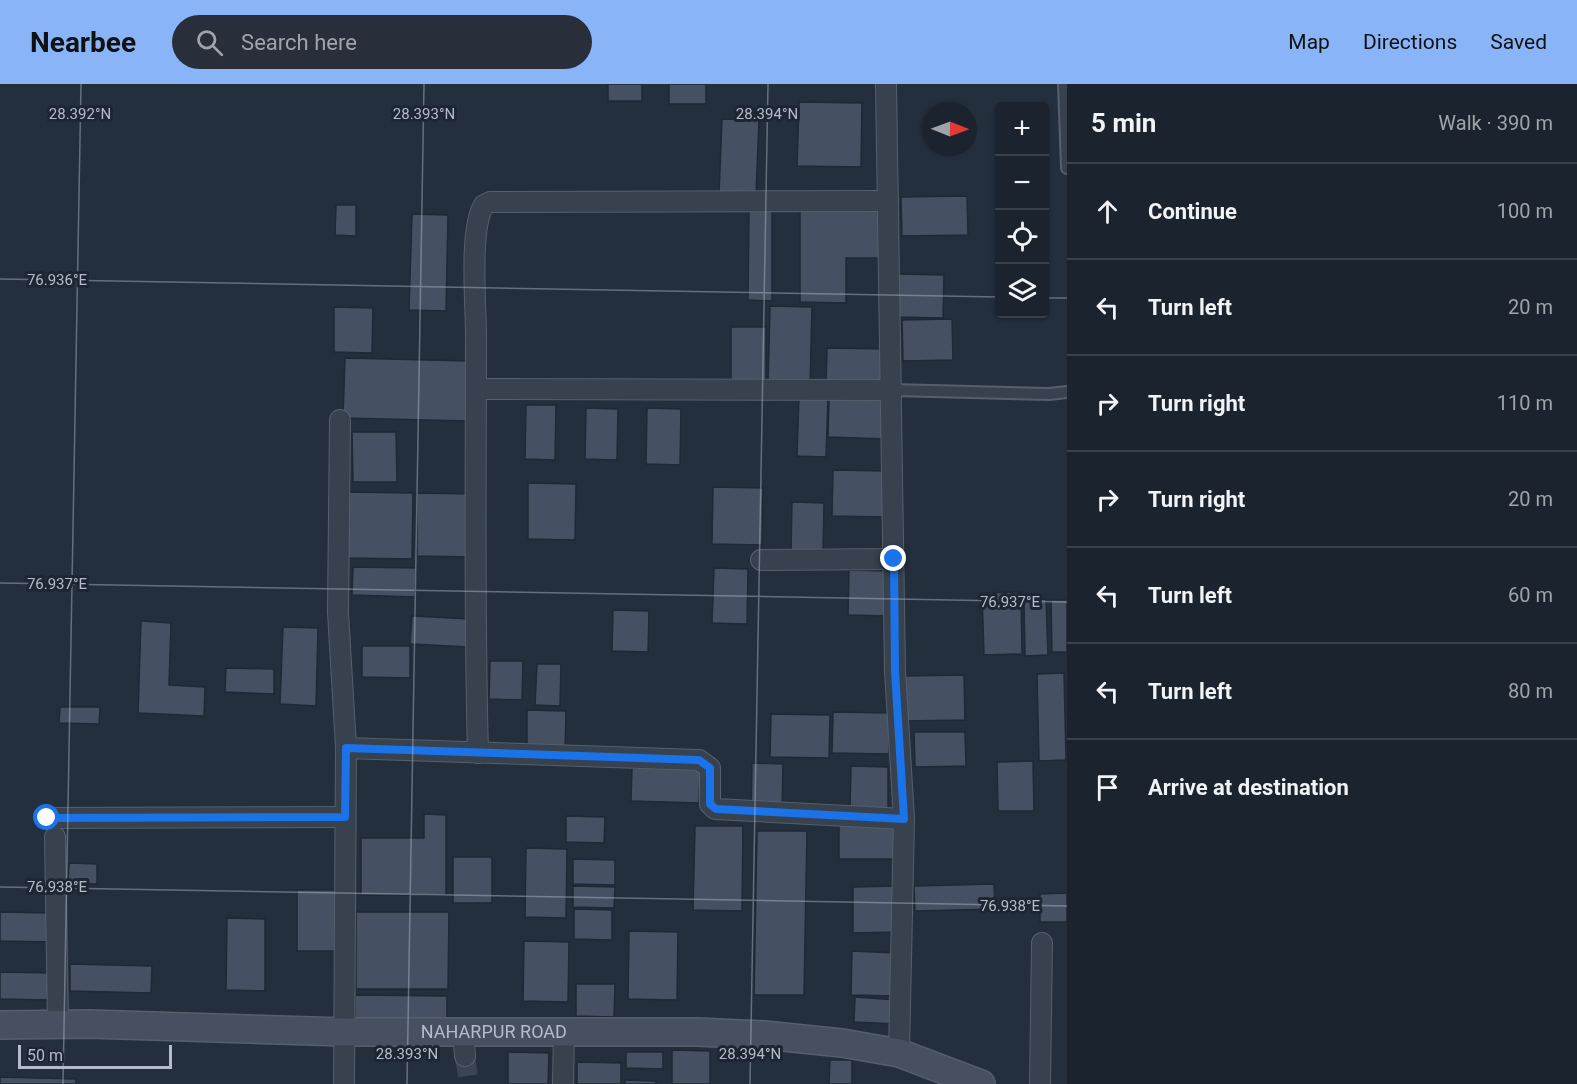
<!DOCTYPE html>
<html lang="en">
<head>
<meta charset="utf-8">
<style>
  :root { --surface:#1b232e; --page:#282f3a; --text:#f1f3f6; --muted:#a0a4aa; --line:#39404a; --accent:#8ab4f8 }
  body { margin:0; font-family:Roboto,sans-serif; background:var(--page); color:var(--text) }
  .controls { position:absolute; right:18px; top:18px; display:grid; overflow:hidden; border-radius:6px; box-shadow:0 2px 4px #0004 }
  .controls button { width:54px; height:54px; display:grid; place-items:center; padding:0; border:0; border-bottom:2px solid var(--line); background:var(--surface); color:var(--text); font:30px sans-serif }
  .compass { position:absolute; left:923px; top:18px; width:54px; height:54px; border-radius:50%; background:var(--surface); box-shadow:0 2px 4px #0004; rotate:91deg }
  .scale { position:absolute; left:18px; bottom:15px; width:154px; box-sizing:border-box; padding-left:6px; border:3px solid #b4bcc9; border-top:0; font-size:16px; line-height:21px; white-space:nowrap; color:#b4bcc9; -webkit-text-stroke:4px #1d2633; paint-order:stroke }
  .stop { position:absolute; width:18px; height:18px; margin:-14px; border:4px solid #1a73e8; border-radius:50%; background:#fff }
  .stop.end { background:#1a73e8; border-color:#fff; box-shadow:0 2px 6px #0008 }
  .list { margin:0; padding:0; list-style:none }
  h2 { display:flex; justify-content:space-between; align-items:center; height:78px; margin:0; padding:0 24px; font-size:26px }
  h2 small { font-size:20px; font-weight:400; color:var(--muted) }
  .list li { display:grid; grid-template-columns:39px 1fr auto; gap:18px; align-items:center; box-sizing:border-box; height:96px; padding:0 24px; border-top:2px solid var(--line) }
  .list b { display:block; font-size:22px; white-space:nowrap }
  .list em { font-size:20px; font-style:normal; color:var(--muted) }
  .icon { flex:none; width:33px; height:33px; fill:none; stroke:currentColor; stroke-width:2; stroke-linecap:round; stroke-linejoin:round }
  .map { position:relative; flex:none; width:1067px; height:1000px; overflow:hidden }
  header { display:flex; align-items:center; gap:36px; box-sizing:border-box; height:84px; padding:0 30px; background:var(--accent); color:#111 }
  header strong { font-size:28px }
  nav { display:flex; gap:33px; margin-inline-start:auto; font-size:21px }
  .search { width:420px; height:54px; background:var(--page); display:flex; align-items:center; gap:15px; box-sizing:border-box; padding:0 21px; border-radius:33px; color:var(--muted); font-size:22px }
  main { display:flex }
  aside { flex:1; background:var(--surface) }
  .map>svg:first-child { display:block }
  .building { fill:#455162; stroke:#1f2835; stroke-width:1.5 }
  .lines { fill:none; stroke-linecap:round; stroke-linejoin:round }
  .street-tunnel { stroke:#3a4453; stroke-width:20; stroke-dasharray:20 10; stroke-linecap:butt }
  .lane-casing { stroke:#565f6c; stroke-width:14 }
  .street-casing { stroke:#565f6c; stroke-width:22 }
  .secondary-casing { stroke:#565f6c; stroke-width:30 }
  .lane { stroke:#38414e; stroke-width:10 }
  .street { stroke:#38414e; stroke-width:20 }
  .secondary { stroke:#465061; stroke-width:27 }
  .route { stroke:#1a73e8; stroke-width:8 }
  .ticks { fill:none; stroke:#b4bcc9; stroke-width:1.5; stroke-opacity:0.45 }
  .labels { text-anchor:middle; stroke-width:6; stroke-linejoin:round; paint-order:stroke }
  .street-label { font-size:18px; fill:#b4bcc9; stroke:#1d2633 }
  .ticks-label { font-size:15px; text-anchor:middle; fill:#b4bcc9; stroke:#1d2633; stroke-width:6; stroke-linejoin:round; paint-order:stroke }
</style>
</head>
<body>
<header>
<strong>Nearbee</strong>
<div class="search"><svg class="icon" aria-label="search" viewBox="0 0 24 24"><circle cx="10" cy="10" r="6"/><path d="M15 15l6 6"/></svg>Search here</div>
<nav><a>Map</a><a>Directions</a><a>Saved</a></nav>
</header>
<main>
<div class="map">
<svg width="1067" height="1000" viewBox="0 0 1067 1000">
  <rect width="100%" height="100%" fill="#242f3e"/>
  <g class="building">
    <rect x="608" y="0" width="34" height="17"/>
    <rect x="669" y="0" width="37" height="20"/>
    <polygon points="799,18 862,19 861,83 797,82"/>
    <polygon points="722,35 759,36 756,111 719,110"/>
    <polygon points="967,112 968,151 902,152 901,113"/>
    <polygon points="336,121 356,121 356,152 335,151"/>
    <polygon points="800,125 879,125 879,174 846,174 846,219 800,218"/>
    <polygon points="749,126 772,126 772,217 748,216"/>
    <polygon points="412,130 448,131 446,227 409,226"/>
    <polygon points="897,190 944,191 943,234 896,233"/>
    <polygon points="770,222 812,223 810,303 768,302"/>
    <polygon points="334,223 373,224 372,269 334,268"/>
    <polygon points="952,235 953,276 903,277 902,236"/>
    <rect x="731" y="243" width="35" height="59"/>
    <polygon points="827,264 887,265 886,303 826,301"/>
    <polygon points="345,274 470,277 468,337 343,334"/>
    <polygon points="799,311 828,312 826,373 797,372"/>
    <polygon points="829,315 888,316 887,355 828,353"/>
    <polygon points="526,321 556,321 555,376 525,375"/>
    <polygon points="586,324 618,325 617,376 585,375"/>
    <polygon points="647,324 681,325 680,381 646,380"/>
    <polygon points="352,348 396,348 397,398 353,398"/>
    <polygon points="833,386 886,387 884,433 832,432"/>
    <polygon points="528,399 576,400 575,456 528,455"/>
    <polygon points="713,403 763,404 762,461 712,460"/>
    <polygon points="348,408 413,409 412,475 348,474"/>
    <polygon points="417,409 473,410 473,473 417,472"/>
    <polygon points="792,418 824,419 823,469 791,468"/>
    <polygon points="353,483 416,484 415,513 352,511"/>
    <polygon points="714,484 748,485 747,540 712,539"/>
    <polygon points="849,486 889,487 889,532 848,531"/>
    <polygon points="1021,508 1022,570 984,571 982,509"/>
    <polygon points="1046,515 1048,571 1025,572 1024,516"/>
    <polygon points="1051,516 1067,516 1067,568 1052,568"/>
    <polygon points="613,526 649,527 648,568 612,567"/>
    <polygon points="412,532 471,535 470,563 410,560"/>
    <polygon points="141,537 171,539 169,601 205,603 204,632 138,629"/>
    <polygon points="283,543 318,544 316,622 280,620"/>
    <polygon points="362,562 410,562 410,594 362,593"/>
    <polygon points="490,577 523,577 522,616 489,615"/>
    <polygon points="537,580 561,580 560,622 535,621"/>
    <polygon points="226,584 274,585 274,610 225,608"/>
    <polygon points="1064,589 1066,676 1039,677 1037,590"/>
    <polygon points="964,591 965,636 906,637 905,592"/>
    <polygon points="60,623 100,623 99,640 59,639"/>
    <polygon points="527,626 566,627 565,669 527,668"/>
    <polygon points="833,628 890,629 889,670 832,669"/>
    <polygon points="771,630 830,631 829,674 770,673"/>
    <polygon points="914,648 965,648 966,682 915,683"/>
    <polygon points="1033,677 1034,727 998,727 997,678"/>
    <polygon points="752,679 783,680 782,726 751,725"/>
    <polygon points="851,682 888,683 888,725 850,725"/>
    <polygon points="632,684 700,685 699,719 631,717"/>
    <polygon points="424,730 446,731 446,811 361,811 361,754 424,754"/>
    <polygon points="566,732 605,733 604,759 566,758"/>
    <rect x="839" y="738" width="60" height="37"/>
    <polygon points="695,742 743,742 742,827 693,826"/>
    <polygon points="757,747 807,747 804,911 754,911"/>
    <polygon points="526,764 567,765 566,834 525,833"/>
    <rect x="453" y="773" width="39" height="46"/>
    <polygon points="573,775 615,776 615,801 573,800"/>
    <polygon points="69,779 97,780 97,800 68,799"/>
    <polygon points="994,800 995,825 915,827 914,802"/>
    <polygon points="573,802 615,803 614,824 573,823"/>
    <polygon points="896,802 897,848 853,849 853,803"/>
    <rect x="297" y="806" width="43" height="61"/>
    <polygon points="1067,809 1067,838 1040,838 1040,810"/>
    <polygon points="574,825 612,826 612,856 574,855"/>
    <polygon points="0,828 51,829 50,858 0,857"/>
    <polygon points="356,828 449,828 448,905 356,905"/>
    <polygon points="227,834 265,835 265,907 226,906"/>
    <polygon points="629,847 678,848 677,916 628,915"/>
    <polygon points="524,857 569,858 568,918 523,917"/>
    <polygon points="852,867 896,869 895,912 851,911"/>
    <polygon points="70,880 152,882 151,909 70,907"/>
    <polygon points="0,888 52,889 52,916 0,915"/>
    <polygon points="576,900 615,900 614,933 576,932"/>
    <polygon points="355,911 447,912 447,934 355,934"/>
    <polygon points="855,913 897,916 895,940 854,938"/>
    <polygon points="672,966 710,967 710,1000 672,1000"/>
    <polygon points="508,968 549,969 548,1000 508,1000"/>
    <polygon points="626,968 663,968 663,985 626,984"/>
    <polygon points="830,976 852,976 852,1000 829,1000"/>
    <polygon points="577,978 621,979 621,1000 577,1000"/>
    <polygon points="0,993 76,995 76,1000 0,1000"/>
    <polygon points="625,996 656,997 656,1000 625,1000"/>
  </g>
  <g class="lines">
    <polyline class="street-tunnel" points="465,972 469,1000"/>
    <g class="lane-casing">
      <g id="lane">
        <polyline points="1064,0 1067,84"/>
        <polyline points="893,306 1049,310 1067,308"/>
      </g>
    </g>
    <g class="street-casing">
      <g id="street">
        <polyline points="886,0 895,587 904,735 899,969"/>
        <polyline points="476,305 893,306"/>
        <polyline points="340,336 338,528 346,664 344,1000"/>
        <polyline points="761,476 894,475"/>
        <polyline points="346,664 699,676 710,684 710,720 715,725 904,735"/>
        <path d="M478,669C474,529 476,390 476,251C476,221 469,144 484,121L490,118L888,117"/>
        <polyline points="47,734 345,733"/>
        <polyline points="55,753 58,940"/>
        <polyline points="463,948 465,972"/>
        <polyline points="563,1000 564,947"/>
        <polyline points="1040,1000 1042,859"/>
      </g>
    </g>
    <g class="secondary-casing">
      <g id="secondary">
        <path id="s1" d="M0,941L90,940L345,948H697L764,951L842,959L899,969L981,1000"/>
      </g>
    </g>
    <use href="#lane" class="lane"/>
    <use href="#street" class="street"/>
    <use href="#secondary" class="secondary"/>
  </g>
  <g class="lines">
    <polyline class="route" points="47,734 345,733 346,664 699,676 710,684 710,720 716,725 904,735 895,587 894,475"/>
  </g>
  <path class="ticks" d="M0,195L999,213M1044,214H1067M0,499L1067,518M0,803L1067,822M63,1000L81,0M407,1000L424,0M750,1000L768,0"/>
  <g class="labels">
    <g class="street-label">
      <text dy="6" stroke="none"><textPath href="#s1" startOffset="494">NAHARPUR ROAD</textPath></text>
    </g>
  </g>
  <g class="ticks-label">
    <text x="80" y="35">28.392°N</text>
    <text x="424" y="35">28.393°N</text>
    <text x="767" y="35">28.394°N</text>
    <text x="57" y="201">76.936°E</text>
    <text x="57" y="505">76.937°E</text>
    <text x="1010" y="523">76.937°E</text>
    <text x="57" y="808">76.938°E</text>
    <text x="1010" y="827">76.938°E</text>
    <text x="407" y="975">28.393°N</text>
    <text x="750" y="975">28.394°N</text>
  </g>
</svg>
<div class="controls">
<button>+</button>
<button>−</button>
<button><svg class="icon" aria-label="locate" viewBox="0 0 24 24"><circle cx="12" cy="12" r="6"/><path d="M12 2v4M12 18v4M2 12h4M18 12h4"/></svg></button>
<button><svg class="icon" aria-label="layers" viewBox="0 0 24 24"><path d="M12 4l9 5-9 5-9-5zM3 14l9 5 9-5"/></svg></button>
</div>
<svg class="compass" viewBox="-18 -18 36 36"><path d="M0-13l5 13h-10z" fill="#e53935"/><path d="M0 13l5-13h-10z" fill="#a0a4aa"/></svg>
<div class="scale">50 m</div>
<div class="stop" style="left:47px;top:734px"></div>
<div class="stop end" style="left:894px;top:475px"></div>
</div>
<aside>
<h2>5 min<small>Walk · 390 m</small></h2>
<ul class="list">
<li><svg class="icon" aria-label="ahead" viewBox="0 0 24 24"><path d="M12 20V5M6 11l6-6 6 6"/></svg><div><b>Continue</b></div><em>100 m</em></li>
<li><svg class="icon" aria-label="left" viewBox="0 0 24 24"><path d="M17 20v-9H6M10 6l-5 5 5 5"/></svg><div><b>Turn left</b></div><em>20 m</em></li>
<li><svg class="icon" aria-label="right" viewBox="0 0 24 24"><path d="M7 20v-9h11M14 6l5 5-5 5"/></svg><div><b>Turn right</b></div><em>110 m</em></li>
<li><svg class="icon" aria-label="right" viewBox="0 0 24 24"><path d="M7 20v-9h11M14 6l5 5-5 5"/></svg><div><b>Turn right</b></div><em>20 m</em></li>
<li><svg class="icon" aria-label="left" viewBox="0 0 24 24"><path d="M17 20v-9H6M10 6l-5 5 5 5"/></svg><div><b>Turn left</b></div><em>60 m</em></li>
<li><svg class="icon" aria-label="left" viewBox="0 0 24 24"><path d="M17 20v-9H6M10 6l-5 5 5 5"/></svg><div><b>Turn left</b></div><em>80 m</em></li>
<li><svg class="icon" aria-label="arrive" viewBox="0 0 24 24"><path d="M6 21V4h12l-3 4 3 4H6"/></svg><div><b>Arrive at destination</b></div></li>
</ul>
</aside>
</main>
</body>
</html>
